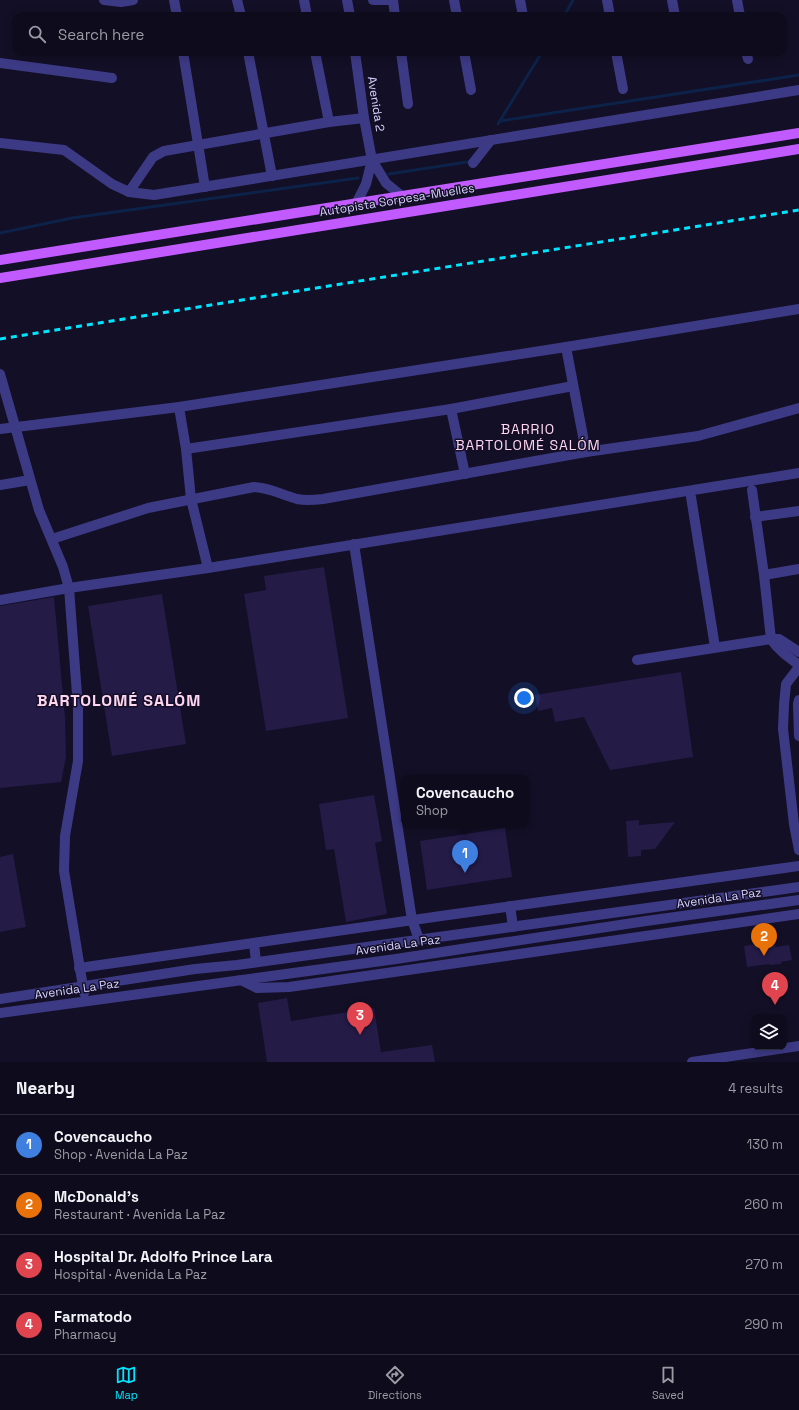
<!DOCTYPE html>
<html lang="en">
<head>
<meta charset="utf-8">
<style>
  :root { --surface:#0e0b1c; --page:#171425; --text:#f1f3f6; --muted:#9b9ba3; --line:#2e2b3b; --accent:#00e5ff }
  body { margin:0; font-family:"Space Grotesk",sans-serif; background:var(--page); color:var(--text) }
  .controls { position:absolute; right:12px; bottom:12px; display:grid; overflow:hidden; border-radius:8px; box-shadow:0 2px 10px #0003 }
  .controls button { width:36px; height:36px; display:grid; place-items:center; padding:0; border:0; border-bottom:1px solid var(--line); background:var(--surface); color:var(--text); font:20px sans-serif }
  .you { position:absolute; left:524px; top:698px; width:14px; height:14px; margin:-10px; border:3px solid #fff; border-radius:50%; background:#1a73e8; box-shadow:0 0 0 6px #1a73e833 }
  .badge { display:grid; place-items:center; width:26px; height:26px; border-radius:50%; background:var(--accent); color:#fff; font-size:13px; font-weight:700 }
  .pin { position:absolute; translate:-50% -33px; filter:drop-shadow(0 1px 2px #0008) }
  .pin::after { content:''; position:absolute; top:21px; width:14px; height:12px; background:inherit; clip-path:polygon(0 0,100% 0,50% 100%) }
  .popup { position:absolute; left:401px; top:775px; width:128px; height:52px; box-sizing:border-box; display:grid; place-content:center; border-radius:8px; background:var(--surface); filter:drop-shadow(0 1px 3px #0005); font-size:13px; white-space:nowrap; color:var(--muted) }
  .popup b { font-size:15px; color:var(--text) }
  .popup::after { content:''; position:absolute; left:50%; top:100%; margin-left:-8px; border:8px solid transparent; border-top-color:var(--surface) }
  .list { margin:0; padding:0; list-style:none }
  h2 { display:flex; justify-content:space-between; align-items:center; height:52px; margin:0; padding:0 16px; font-size:17px }
  h2 small { font-size:13px; font-weight:400; color:var(--muted) }
  .list li { display:grid; grid-template-columns:26px 1fr auto; gap:12px; align-items:center; box-sizing:border-box; height:60px; padding:0 16px; border-top:1px solid var(--line) }
  .list b { display:block; font-size:15px; white-space:nowrap }
  .list p { margin:0; font-size:13px; white-space:nowrap; color:var(--muted) }
  .list em { font-size:13px; font-style:normal; color:var(--muted) }
  .icon { flex:none; width:22px; height:22px; fill:none; stroke:currentColor; stroke-width:2; stroke-linecap:round; stroke-linejoin:round }
  .map { position:relative; flex:none; width:799px; height:1062px; overflow:hidden }
  .search { position:absolute; background:var(--surface); box-shadow:0 2px 10px #0003; left:12px; right:12px; top:12px; height:44px; display:flex; align-items:center; gap:10px; box-sizing:border-box; padding:0 14px; border-radius:12px; color:var(--muted); font-size:15px }
  .sheet { height:292px; background:var(--surface) }
  nav { display:flex; justify-content:space-around; align-items:center; box-sizing:border-box; height:56px; border-top:1px solid var(--line); background:var(--surface); font-size:11px; color:var(--muted) }
  nav a { display:grid; justify-items:center; gap:2px }
  nav .on { color:var(--accent) }
  .map>svg:first-child { display:block }
  .lines { fill:none; stroke-linecap:round; stroke-linejoin:round }
  .stream { stroke:#0c2248; stroke-width:3 }
  .building { fill:#241b47 }
  .minor { stroke:#3d3a85; stroke-width:10 }
  .primary { stroke:#c25bff; stroke-width:10 }
  .rail { stroke:#00e5ff; stroke-width:3; stroke-dasharray:6 5; stroke-linecap:butt }
  .labels { text-anchor:middle; stroke-width:3; stroke-linejoin:round; paint-order:stroke }
  .street-label { font-size:12px; fill:#d9d4ff; stroke:#130f26 }
  .quarter-label { font-size:14px; letter-spacing:1px; fill:#ffd6f0; stroke:#130f26 }
  .district-label { font-size:16px; font-weight:bold; letter-spacing:1px; fill:#ffd6f0; stroke:#130f26 }
</style>
</head>
<body>
<div class="map">
<svg width="799" height="1062" viewBox="0 0 799 1062">
  <rect width="100%" height="100%" fill="#130f26"/>
  <g class="lines">
    <g class="stream">
      <polyline points="564,16 573,0"/>
      <polyline points="500,121 799,75"/>
      <polyline points="498,124 542,52"/>
      <polyline points="389,174 467,162 472,160"/>
      <polyline points="0,233 72,218 358,178"/>
    </g>
  </g>
  <g class="building">
    <polygon points="324,567 348,718 266,731 244,594 266,590 264,576"/>
    <polygon points="162,594 186,744 112,756 88,606"/>
    <polygon points="54,597 65,717 66,757 61,782 0,788 0,606"/>
    <polygon points="681,672 693,757 610,770 584,717 555,722 552,708 538,711 535,695"/>
    <polygon points="374,795 382,841 375,843 387,914 346,922 334,849 326,850 319,804"/>
    <polygon points="639,820 639,825 675,822 655,849 641,850 641,856 628,857 626,821"/>
    <polygon points="505,828 512,877 427,890 420,841"/>
    <polygon points="13,854 26,927 0,932 0,857"/>
    <polygon points="761,943 762,945 775,944 776,947 789,945 792,960 781,962 781,964 770,965 769,964 747,967 744,946"/>
    <polygon points="287,998 291,1021 374,1008 381,1052 432,1045 435,1062 267,1062 258,1003"/>
  </g>
  <g class="lines">
    <g class="minor">
      <polyline points="104,0 121,2 133,0"/>
      <polyline points="174,0 177,16"/>
      <polyline points="237,0 241,16"/>
      <polyline points="304,0 307,16"/>
      <polyline points="347,0 350,16"/>
      <polyline points="373,0 393,0"/>
      <polyline points="393,0 395,16"/>
      <polyline points="454,0 457,16"/>
      <polyline points="520,0 523,16"/>
      <polyline points="607,0 610,16"/>
      <polyline points="672,0 675,16"/>
      <polyline points="737,0 740,16"/>
      <polyline points="183,52 205,187"/>
      <polyline points="248,52 272,176"/>
      <polyline points="315,52 329,122"/>
      <polyline points="355,52 364,118 372,160 386,183 403,197"/>
      <polyline points="401,52 408,104"/>
      <polyline points="464,52 471,90"/>
      <polyline points="616,52 623,89"/>
      <polyline points="746,52 748,59"/>
      <polyline points="0,63 112,78"/>
      <polyline points="0,143 64,150 112,184 129,192 154,195 799,90"/>
      <polyline points="473,163 491,140"/>
      <polyline points="129,192 153,157 164,151 329,122 364,118"/>
      <polyline points="356,204 366,184 372,160"/>
      <polyline points="566,347 586,452"/>
      <polyline points="0,374 39,510 63,567 69,588 78,708 78,761 65,836 64,871 84,993"/>
      <polyline points="179,407 186,449 191,499 208,568"/>
      <polyline points="451,409 465,474"/>
      <polyline points="0,429 179,407 566,347 799,309"/>
      <polyline points="186,449 451,409 573,386"/>
      <polyline points="0,485 30,480"/>
      <path d="M752,490L764,575L771,639C778,650 788,657 799,665"/>
      <polyline points="691,497 715,647"/>
      <polyline points="755,517 799,511"/>
      <path d="M52,539L148,508L254,487C272,488 281,495 297,499C306,501 315,500 323,499L586,452L698,436L799,408"/>
      <polyline points="354,544 412,920 419,939"/>
      <polyline points="764,575 799,569"/>
      <polyline points="0,600 69,588 208,568 799,473"/>
      <polyline points="637,660 771,639 779,639 799,652"/>
      <polyline points="799,667 786,684 784,705 783,729 794,824 799,850"/>
      <polyline points="799,700 798,704 799,736"/>
      <polyline points="510,906 513,927"/>
      <polyline points="254,943 256,962"/>
      <polyline points="79,968 441,916 799,866"/>
      <polyline points="241,980 257,988 289,987 799,914"/>
      <polyline points="0,999 195,969 237,965 799,887"/>
      <polyline points="0,1013 396,959 646,921 799,900"/>
      <polyline points="692,1062 799,1046"/>
    </g>
    <g class="primary">
      <polyline points="0,260 799,133"/>
      <polyline points="0,278 799,149"/>
    </g>
    <polyline class="rail" points="0,339 799,210"/>
  </g>
  <g class="labels">
    <g class="street-label">
      <text transform="translate(376 104) rotate(81)" y="4">Avenida 2</text>
      <text transform="translate(397 200) rotate(-9)" y="4">Autopista Sorpesa-Muelles</text>
      <text transform="translate(719 898) rotate(-8)" y="4">Avenida La Paz</text>
      <text transform="translate(398 945) rotate(-8)" y="4">Avenida La Paz</text>
      <text transform="translate(77 989) rotate(-8)" y="4">Avenida La Paz</text>
    </g>
    <g class="quarter-label">
      <text x="528" y="434">BARRIO<tspan x="528" dy="16">BARTOLOMÉ SALÓM</tspan></text>
    </g>
    <g class="district-label">
      <text x="119" y="706">BARTOLOMÉ SALÓM</text>
    </g>
  </g>
</svg>
<div class="controls">
<button><svg class="icon" aria-label="layers" viewBox="0 0 24 24"><path d="M12 4l9 5-9 5-9-5zM3 14l9 5 9-5"/></svg></button>
</div>
<div class="you"></div>
<div class="pin badge" style="left:465px;top:873px;background:#3f7fe0">1</div>
<div class="popup"><b>Covencaucho</b>Shop</div>
<div class="pin badge" style="left:764px;top:956px;background:#e8710a">2</div>
<div class="pin badge" style="left:360px;top:1035px;background:#e0444e">3</div>
<div class="pin badge" style="left:775px;top:1005px;background:#e0444e">4</div>
<div class="search"><svg class="icon" aria-label="search" viewBox="0 0 24 24"><circle cx="10" cy="10" r="6"/><path d="M15 15l6 6"/></svg>Search here</div>
</div>
<section class="sheet">
<h2>Nearby<small>4 results</small></h2>
<ul class="list">
<li><span class="badge" style="background:#3f7fe0">1</span><div><b>Covencaucho</b><p>Shop · Avenida La Paz</p></div><em>130 m</em></li>
<li><span class="badge" style="background:#e8710a">2</span><div><b>McDonald's</b><p>Restaurant · Avenida La Paz</p></div><em>260 m</em></li>
<li><span class="badge" style="background:#e0444e">3</span><div><b>Hospital Dr. Adolfo Prince Lara</b><p>Hospital · Avenida La Paz</p></div><em>270 m</em></li>
<li><span class="badge" style="background:#e0444e">4</span><div><b>Farmatodo</b><p>Pharmacy</p></div><em>290 m</em></li>
</ul>
</section>
<nav>
<a class="on"><svg class="icon" aria-label="map" viewBox="0 0 24 24"><path d="M3 6l6-2 6 2 6-2v14l-6 2-6-2-6 2zM9 4v14M15 6v14"/></svg>Map</a>
<a><svg class="icon" aria-label="directions" viewBox="0 0 24 24"><path d="M12 3l9 9-9 9-9-9zM9 14v-3h6M13 9l2 2-2 2"/></svg>Directions</a>
<a><svg class="icon" aria-label="saved" viewBox="0 0 24 24"><path d="M7 4h10v16l-5-4-5 4z"/></svg>Saved</a>
</nav>
</body>
</html>
